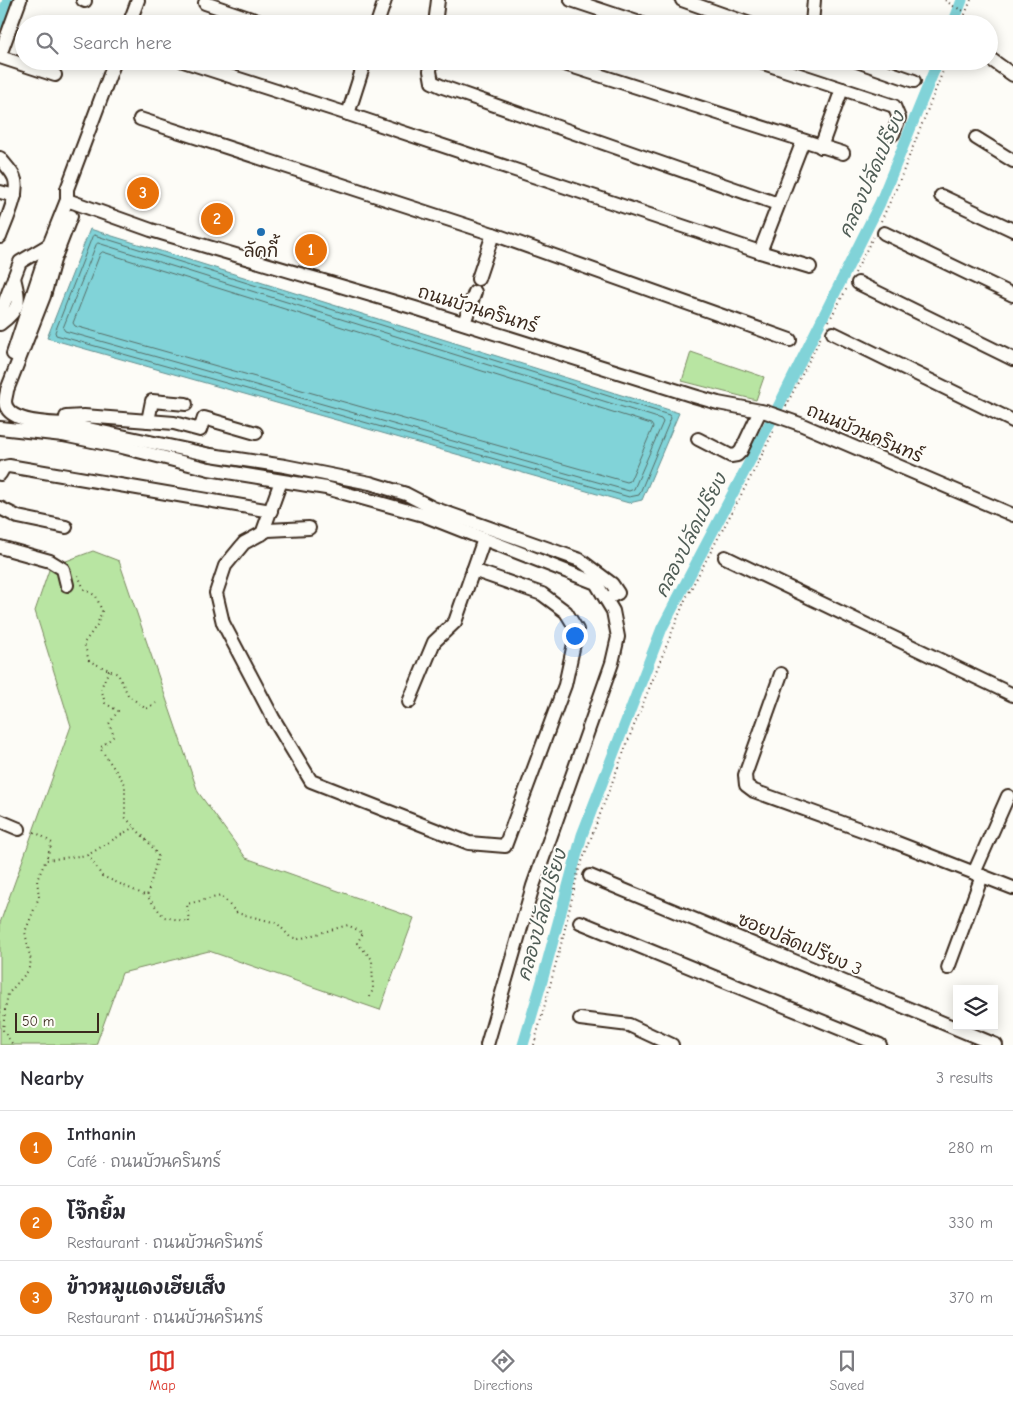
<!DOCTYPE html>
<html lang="en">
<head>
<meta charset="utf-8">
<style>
  :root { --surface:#fff; --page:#f2f2f3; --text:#2b2b33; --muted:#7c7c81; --line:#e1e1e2; --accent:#d93025 }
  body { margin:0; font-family:"Comic Neue","Playpen Sans Thai",sans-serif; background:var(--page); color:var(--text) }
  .controls { position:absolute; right:15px; bottom:15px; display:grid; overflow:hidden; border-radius:0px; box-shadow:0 2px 12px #0003 }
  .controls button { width:45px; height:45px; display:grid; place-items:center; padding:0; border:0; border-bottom:1px solid var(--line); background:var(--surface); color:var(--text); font:25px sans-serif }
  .scale { position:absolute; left:15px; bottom:12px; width:84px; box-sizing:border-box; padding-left:5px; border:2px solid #3b2a1e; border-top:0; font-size:14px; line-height:18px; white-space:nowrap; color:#3b2a1e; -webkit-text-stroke:4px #fdfcf7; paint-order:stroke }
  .you { position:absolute; left:574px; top:635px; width:18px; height:18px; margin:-12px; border:4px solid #fff; border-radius:50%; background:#1a73e8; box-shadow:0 0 0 8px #1a73e833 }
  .badge { display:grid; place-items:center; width:32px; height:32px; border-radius:50%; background:var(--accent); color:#fff; font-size:16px; font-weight:700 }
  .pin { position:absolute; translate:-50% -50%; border:2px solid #fff; box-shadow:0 1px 5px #0006 }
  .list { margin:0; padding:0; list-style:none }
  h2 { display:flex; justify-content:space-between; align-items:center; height:65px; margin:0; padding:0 20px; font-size:21px }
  h2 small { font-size:16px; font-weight:400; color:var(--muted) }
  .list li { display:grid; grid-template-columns:32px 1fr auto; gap:15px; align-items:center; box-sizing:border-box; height:75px; padding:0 20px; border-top:1px solid var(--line) }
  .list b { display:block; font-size:19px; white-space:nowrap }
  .list p { margin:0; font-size:16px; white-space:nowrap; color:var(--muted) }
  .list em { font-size:16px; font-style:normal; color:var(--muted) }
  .icon { flex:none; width:28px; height:28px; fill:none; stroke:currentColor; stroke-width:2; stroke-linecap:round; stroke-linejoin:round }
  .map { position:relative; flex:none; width:1013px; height:1045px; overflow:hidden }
  .search { position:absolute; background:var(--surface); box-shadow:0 2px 12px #0003; left:15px; right:15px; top:15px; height:55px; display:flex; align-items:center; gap:12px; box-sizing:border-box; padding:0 18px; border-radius:28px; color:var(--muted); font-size:19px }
  .sheet { height:290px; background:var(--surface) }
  nav { display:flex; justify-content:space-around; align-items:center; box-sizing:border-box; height:70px; border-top:1px solid var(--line); background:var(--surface); font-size:14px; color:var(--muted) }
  nav a { display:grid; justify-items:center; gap:2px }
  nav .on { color:var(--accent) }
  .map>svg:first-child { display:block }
  .green { fill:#b8e5a2; stroke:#7a8860 }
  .water { fill:#81d3d8; stroke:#658f8e }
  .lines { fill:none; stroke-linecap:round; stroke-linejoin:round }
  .shore { stroke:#576e68; stroke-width:1 }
  .canal { stroke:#81d3d8; stroke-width:11 }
  .minor-casing { stroke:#3b2a1e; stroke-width:16 }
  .path { stroke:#3b2a1e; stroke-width:2; stroke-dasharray:1 4; stroke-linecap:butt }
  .minor { stroke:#fdfcf7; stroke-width:12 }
  .poi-dot { fill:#1f6fb2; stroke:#fdfcf7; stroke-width:2 }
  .labels { text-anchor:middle; stroke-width:4; stroke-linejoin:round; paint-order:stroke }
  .poi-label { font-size:18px; fill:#3b2a1e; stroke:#fdfcf7 }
  .street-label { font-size:18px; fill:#3b2a1e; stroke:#fdfcf7 }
  .water-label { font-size:19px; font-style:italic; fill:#505d56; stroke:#fdfcf7 }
</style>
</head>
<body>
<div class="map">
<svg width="1013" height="1045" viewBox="0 0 1013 1045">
  <rect width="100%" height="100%" fill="#fdfcf7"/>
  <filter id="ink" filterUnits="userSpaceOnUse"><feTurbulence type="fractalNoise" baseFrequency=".02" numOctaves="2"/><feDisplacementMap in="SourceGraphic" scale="10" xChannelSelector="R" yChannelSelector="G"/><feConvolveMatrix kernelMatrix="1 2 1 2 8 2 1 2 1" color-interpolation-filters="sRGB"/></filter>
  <g filter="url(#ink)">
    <g class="green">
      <polygon points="691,352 764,377 756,400 682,381"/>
      <polygon points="93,551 119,561 198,792 246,858 414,918 380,1010 209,951 122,973 96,1045 0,1045 0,923 71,726 35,611 50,567"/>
    </g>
    <polygon class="water" points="90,229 679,413 642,500 629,503 47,338"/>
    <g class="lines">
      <g class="shore">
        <polygon points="94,235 669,415 671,418 639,495 629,497 56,335 55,332 92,237"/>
        <polygon points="98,243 661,419 663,422 634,489 629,491 65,331 63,328 96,245"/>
        <polygon points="103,252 651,424 653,427 630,481 627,482 75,326 73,323 100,254"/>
      </g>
      <g class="canal">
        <polyline points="0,23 8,0"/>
        <polyline points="953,24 962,0"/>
        <polyline points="523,1045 542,981 582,835 662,628 772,419 880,203 938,61"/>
      </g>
      <g class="minor-casing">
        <g id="minor">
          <polyline points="83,0 85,1"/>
          <polyline points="571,0 643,24"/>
          <polyline points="682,0 750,24"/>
          <polyline points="205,3 266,24"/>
          <polyline points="129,24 138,0"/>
          <polyline points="377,24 385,0"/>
          <polyline points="435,24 438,0"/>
          <polyline points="812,24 814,0"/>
          <polyline points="0,55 20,0"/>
          <polyline points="0,57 55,75"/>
          <polyline points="989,58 1013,75"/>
          <polyline points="183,61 348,114 760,252 810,267"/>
          <polyline points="431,61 430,71 432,82 443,87 778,204"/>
          <polyline points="555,61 843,153"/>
          <polyline points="757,61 894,106 899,118 893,134"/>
          <polyline points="857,61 914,81"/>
          <polyline points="348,114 365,61"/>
          <polyline points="140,119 493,234 790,340"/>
          <polyline points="976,138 1013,161"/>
          <polyline points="821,147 842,89"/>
          <path d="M0,158C4,164 11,170 14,177C21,191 5,223 0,237"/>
          <polyline points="0,192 15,196"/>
          <polyline points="941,196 1013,230"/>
          <polyline points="67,200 151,230 415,308 694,396 718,403 766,412 800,424 1013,515"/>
          <path d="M71,216L54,260L44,296L7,390C7,393 5,398 5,402C7,423 49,423 65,424L66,417L84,416L174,423L200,430L204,418L256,433"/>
          <polyline points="884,233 1013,295"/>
          <polyline points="760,252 803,141"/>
          <polyline points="478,279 493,234"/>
          <polyline points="858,283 1013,359"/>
          <polyline points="0,314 20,262 49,245"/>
          <polyline points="464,323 475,292"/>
          <path d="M0,324C21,308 20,302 14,278"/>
          <polyline points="833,333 1013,421"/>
          <polyline points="13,354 49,245 67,200 67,189 115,61"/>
          <polyline points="148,421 152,401 186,404"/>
          <polyline points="0,428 63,435 122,447 209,469 326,488 423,515 596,583 613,611 618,637 612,663 533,886 487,1045"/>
          <polyline points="63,435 65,424 211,455 285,466 370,483 406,494 433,508 580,560 612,584 618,593 606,599"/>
          <polyline points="698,439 731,456 737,455 741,451 760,411"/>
          <polyline points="0,474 4,467 9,466 271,511"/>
          <polyline points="0,508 18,517 66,527"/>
          <polyline points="309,528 268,530 244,543 225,566 216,593 223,623 273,718 311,781 469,843 505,846 565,685 577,630 566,612 542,594 473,570"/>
          <polyline points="262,534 281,481"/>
          <polyline points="0,547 50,561 63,569 67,585"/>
          <polyline points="725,557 1013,695"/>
          <polyline points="781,674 745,775 746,785 754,791 895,842 1013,888"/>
          <polyline points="409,702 434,642 455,622 484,539"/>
          <polyline points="0,821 19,829"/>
          <polyline points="974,873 1008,796"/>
          <polyline points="590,876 996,1045"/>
          <polyline points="580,922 880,1045"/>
          <polyline points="948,968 982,876"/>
          <polyline points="580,1019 629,1025 672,1045"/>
        </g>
      </g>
      <g class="path">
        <polyline points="945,0 953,6 966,12"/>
        <polyline points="961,24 971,0"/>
        <polyline points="881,221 897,187 947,61"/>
        <polyline points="855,273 873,237"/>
        <polyline points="829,321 847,288"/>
        <polyline points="786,406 821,337"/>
        <polyline points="78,575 84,589 96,596 102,611 97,625 84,643 89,661 118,674 128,695 146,709 156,703"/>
        <polyline points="109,670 101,688 105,703 118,711 109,724 114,736 100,748 125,784 125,817 151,845 158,856 147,896 164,917 189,922 187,904 221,896 237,913 277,923 290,937 299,939 348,925 363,933 357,943 372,959 373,989 370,997"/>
        <polyline points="34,832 42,836 52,843 46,860 88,855 134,827"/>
        <polyline points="88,855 102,876 147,896"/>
        <polyline points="5,1010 3,1030 13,1045"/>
        <polyline points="0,1012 5,1010 8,994 28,971 31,961 25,932 39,897 37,880 46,860"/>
        <polyline points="534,1045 563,937 578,872 631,733 685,600 756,467 775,428"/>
      </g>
      <use href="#minor" class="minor"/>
    </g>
  </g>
  <circle class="poi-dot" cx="261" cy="232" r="5"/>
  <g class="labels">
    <g class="poi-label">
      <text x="261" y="257">ลัคกี้</text>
    </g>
    <g class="street-label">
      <text transform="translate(478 309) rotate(17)" y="6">ถนนบัวนครินทร์</text>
      <text transform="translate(865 433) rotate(23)" y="6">ถนนบัวนครินทร์</text>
      <text transform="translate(800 944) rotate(23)" y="6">ซอยปลัดเปรียง 3</text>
    </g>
    <g class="water-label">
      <text transform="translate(871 174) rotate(-66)" y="7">คลองปลัดเปรียง</text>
      <text transform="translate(690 535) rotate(-63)" y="7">คลองปลัดเปรียง</text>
      <text transform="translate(541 915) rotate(-74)" y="7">คลองปลัดเปรียง</text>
    </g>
  </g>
</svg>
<div class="controls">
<button><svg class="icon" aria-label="layers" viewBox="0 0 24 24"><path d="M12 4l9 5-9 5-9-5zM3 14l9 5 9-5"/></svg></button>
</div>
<div class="scale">50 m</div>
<div class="you"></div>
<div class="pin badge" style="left:311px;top:250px;background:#e8710a">1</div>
<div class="pin badge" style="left:217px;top:219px;background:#e8710a">2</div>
<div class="pin badge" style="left:143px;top:193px;background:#e8710a">3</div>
<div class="search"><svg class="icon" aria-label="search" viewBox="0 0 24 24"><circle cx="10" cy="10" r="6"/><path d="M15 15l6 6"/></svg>Search here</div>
</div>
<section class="sheet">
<h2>Nearby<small>3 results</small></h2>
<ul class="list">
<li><span class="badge" style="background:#e8710a">1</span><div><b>Inthanin</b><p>Café · ถนนบัวนครินทร์</p></div><em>280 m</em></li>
<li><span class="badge" style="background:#e8710a">2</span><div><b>โจ๊กยิ้ม</b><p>Restaurant · ถนนบัวนครินทร์</p></div><em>330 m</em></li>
<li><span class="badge" style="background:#e8710a">3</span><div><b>ข้าวหมูแดงเฮียเส็ง</b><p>Restaurant · ถนนบัวนครินทร์</p></div><em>370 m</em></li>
</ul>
</section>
<nav>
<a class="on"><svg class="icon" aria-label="map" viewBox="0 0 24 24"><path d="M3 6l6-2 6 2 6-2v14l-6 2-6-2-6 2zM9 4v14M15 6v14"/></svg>Map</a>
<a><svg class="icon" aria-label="directions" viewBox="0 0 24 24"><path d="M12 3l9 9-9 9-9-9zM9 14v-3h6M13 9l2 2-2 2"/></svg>Directions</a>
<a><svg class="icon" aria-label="saved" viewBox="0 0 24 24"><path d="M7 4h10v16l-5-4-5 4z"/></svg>Saved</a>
</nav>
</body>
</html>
